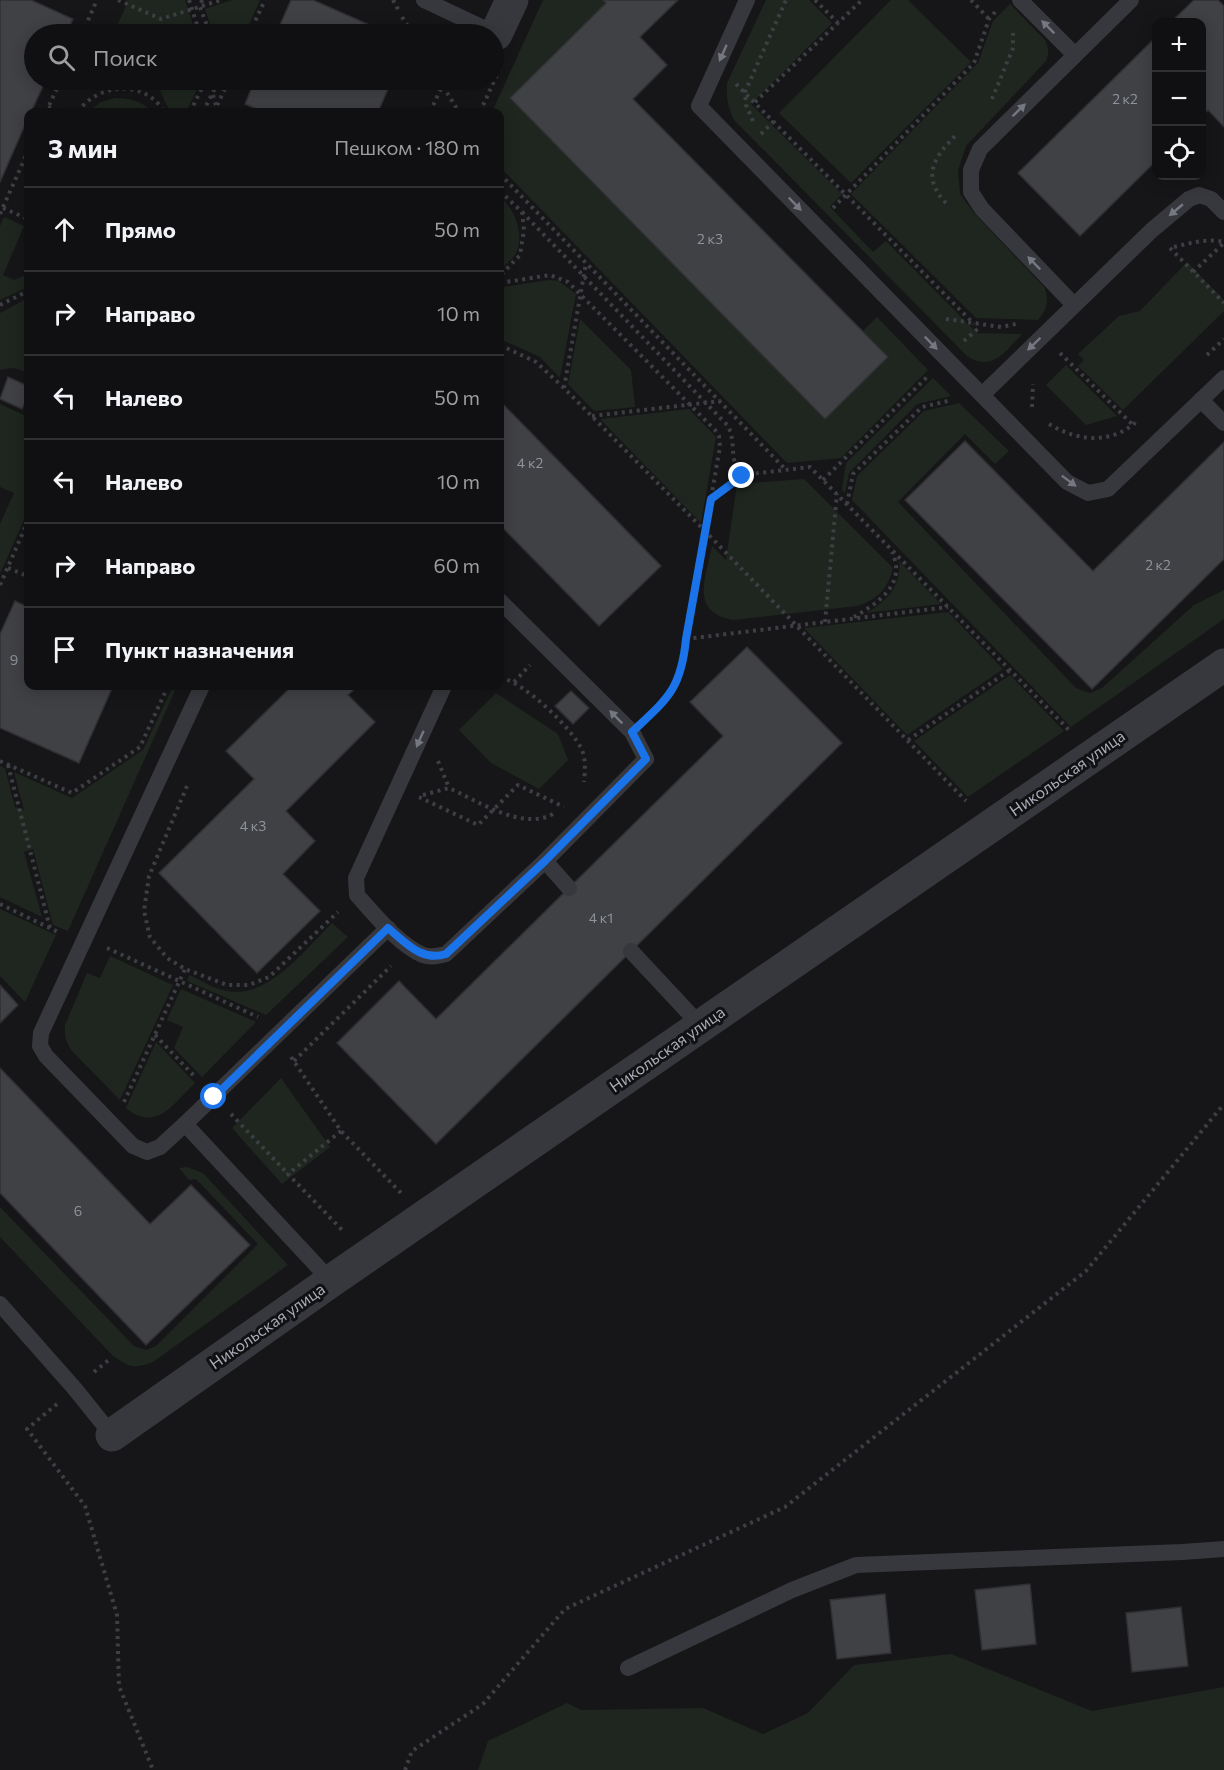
<!DOCTYPE html>
<html lang="ru">
<head>
<meta charset="utf-8">
<style>
  :root { --surface:#101012; --page:#1e1e20; --text:#f1f3f6; --muted:#9c9d9f; --line:#303032 }
  body { margin:0; font-family:Commissioner,sans-serif; background:var(--page); color:var(--text) }
  .controls { position:absolute; right:18px; top:18px; display:grid; overflow:hidden; border-radius:12px; box-shadow:0 3px 15px #0003 }
  .controls button { width:54px; height:54px; display:grid; place-items:center; padding:0; border:0; border-bottom:2px solid var(--line); background:var(--surface); color:var(--text); font:30px sans-serif }
  .stop { position:absolute; width:18px; height:18px; margin:-14px; border:4px solid #1a73e8; border-radius:50%; background:#fff }
  .stop.end { background:#1a73e8; border-color:#fff; box-shadow:0 2px 6px #0008 }
  .list { margin:0; padding:0; list-style:none }
  h2 { display:flex; justify-content:space-between; align-items:center; height:78px; margin:0; padding:0 24px; font-size:26px }
  h2 small { font-size:20px; font-weight:400; color:var(--muted) }
  .list li { display:grid; grid-template-columns:39px 1fr auto; gap:18px; align-items:center; box-sizing:border-box; height:84px; padding:0 24px; border-top:2px solid var(--line) }
  .list b { display:block; font-size:22px; white-space:nowrap }
  .list em { font-size:20px; font-style:normal; color:var(--muted) }
  .icon { flex:none; width:33px; height:33px; fill:none; stroke:currentColor; stroke-width:2; stroke-linecap:round; stroke-linejoin:round }
  .map { position:relative; flex:none; width:1224px; height:1770px; overflow:hidden }
  .search { position:absolute; background:var(--surface); box-shadow:0 3px 15px #0003; left:24px; top:24px; width:480px; height:66px; display:flex; align-items:center; gap:15px; box-sizing:border-box; padding:0 21px; border-radius:33px; color:var(--muted); font-size:22px }
  .panel { position:absolute; background:var(--surface); box-shadow:0 3px 15px #0003; left:24px; top:108px; width:480px; height:582px; border-radius:12px }
  .map>svg:first-child { display:block }
  .green { fill:#1e261f }
  .building { fill:#404145; stroke:#303034; stroke-width:1.5 }
  .lines { fill:none; stroke-linecap:round; stroke-linejoin:round }
  .path { stroke:#3d3f44; stroke-width:4; stroke-dasharray:3 4.5; stroke-linecap:butt }
  .lane { stroke:#37383d; stroke-width:16 }
  .street { stroke:#37383d; stroke-width:33 }
  .oneway { fill:#757881 }
  .route { stroke:#1a73e8; stroke-width:8 }
  .labels { text-anchor:middle; stroke-width:6; stroke-linejoin:round; paint-order:stroke }
  .number-label { font-size:14px; fill:#8e929b }
  .street-label { font-size:16px; fill:#a8adb8; stroke:#111113 }
</style>
</head>
<body>
<div class="map">
<svg width="1224" height="1770" viewBox="0 0 1224 1770">
  <rect width="100%" height="100%" fill="#161618"/>
  <g class="green">
    <polygon points="126,0 185,0 196,34 113,34 128,2"/>
    <polygon points="232,0 260,0 245,34 213,34 205,9"/>
    <polygon points="543,0 603,0 606,3 510,98 825,418 888,358 862,332 877,317 928,370 841,458 787,463 500,167 500,112 492,112"/>
    <path d="M766,0H809L832,23L751,104L842,194L830,207L873,252L886,241L977,333L1022,334C1006,351 992,373 967,356L734,120C728,107 726,98 727,83Z"/>
    <polygon points="891,0 908,0 971,62 851,183 779,113"/>
    <path d="M1010,4L1045,40C1049,48 1049,53 1046,61L966,146L958,170L960,194L974,213L1045,288C1049,302 1047,309 1038,320L976,318L851,194L978,63L993,21Z"/>
    <polygon points="155,80 202,80 186,112 170,112"/>
    <path d="M115,98C131,98 141,101 153,112H88L101,102Z"/>
    <path d="M500,197C515,209 525,234 516,253C513,259 505,265 500,270Z"/>
    <polygon points="4,217 24,226 3,275 14,280 28,274 28,287 0,300 0,226"/>
    <polygon points="1187,262 1224,300 1224,311 1123,410 1078,366 1084,360 1078,354 1119,316 1140,311"/>
    <polygon points="549,280 559,281 576,294 560,378 540,357 500,339 500,290 503,287"/>
    <path d="M28,298V373C18,368 11,367 0,370V313Z"/>
    <polygon points="580,319 631,370 635,407 594,411 568,384"/>
    <polygon points="1066,365 1117,416 1086,425 1046,385"/>
    <polygon points="933,378 951,396 917,404 849,473 845,493 842,490 846,463"/>
    <polygon points="959,403 1009,451 995,464 965,434 898,502 1076,688 1090,693 1102,688 1194,605 1224,590 1224,619 1071,727 852,500 857,476 924,411"/>
    <polygon points="0,404 28,417 28,511 0,574 0,524 14,493 0,487"/>
    <polygon points="689,409 716,437 701,523 600,419"/>
    <path d="M804,479L893,568C888,589 877,600 857,606L733,620C689,612 706,578 712,546L726,560L737,484Z"/>
    <path d="M899,561L941,604L866,613C886,602 902,586 899,561Z"/>
    <polygon points="948,612 1003,669 907,735 804,628"/>
    <polygon points="1010,675 1064,731 968,797 914,741"/>
    <polygon points="173,686 177,686 68,931 53,925 33,849 24,852 42,917 0,897 0,766 5,768 15,807 24,810 14,772 72,798 143,750"/>
    <polygon points="496,693 558,734 568,760 539,789 491,763 459,730"/>
    <polygon points="0,909 56,935 25,1002 0,976"/>
    <path d="M332,923L348,937L266,1015L187,981L189,975C201,980 214,989 227,991C269,999 305,949 332,923Z"/>
    <path d="M110,956L173,985L120,1100L72,1051C66,1042 64,1035 65,1025L87,973L100,978Z"/>
    <polygon points="181,989 256,1022 202,1077 174,1048 183,1027 167,1020"/>
    <path d="M156,1042L195,1083C173,1104 156,1133 126,1108Z"/>
    <polygon points="281,1078 330,1147 282,1184 232,1128"/>
    <path d="M187,1167L203,1173L288,1265L153,1362C133,1369 131,1368 113,1356L0,1237V1207L134,1346L146,1350L156,1346L258,1244L196,1179L189,1180L179,1168Z"/>
    <polygon points="951,1654 1092,1711 1224,1687 1224,1770 478,1770 488,1741 567,1703 581,1710 703,1708 763,1734 808,1713 854,1665"/>
  </g>
  <g class="building">
    <polygon points="0,0 31,0 73,19 66,34 34,34 34,80 46,80 31,112 28,112 28,118 0,182"/>
    <polygon points="291,0 313,0 390,34 276,34"/>
    <polygon points="603,0 678,0 640,37 667,65 633,99 888,357 825,419 510,98 606,3"/>
    <polygon points="1194,0 1218,0 1224,6 1224,127 1208,110 1202,116 1202,22 1171,22"/>
    <polygon points="1156,37 1156,161 1080,236 1018,173"/>
    <polygon points="255,80 392,80 378,112 264,112 245,104"/>
    <polygon points="8,377 28,386 28,396 22,409 0,399"/>
    <polygon points="500,401 661,566 599,626 500,525"/>
    <polygon points="965,441 1093,571 1224,442 1224,559 1092,689 905,500"/>
    <polygon points="15,601 28,607 28,686 113,686 79,763 0,728 0,634"/>
    <polygon points="747,647 842,743 436,1144 337,1043 399,981 436,1019 723,736 690,702"/>
    <polygon points="292,686 358,686 348,695 375,722 286,811 315,841 283,874 320,911 257,973 159,873 254,779 226,751"/>
    <polygon points="571,691 589,708 573,724 555,706"/>
    <polygon points="0,985 18,1005 0,1023"/>
    <polygon points="0,1068 150,1224 191,1185 250,1245 146,1345 0,1193"/>
    <polygon points="1030,1584 1036,1644 982,1650 975,1590"/>
    <polygon points="885,1594 891,1653 837,1659 830,1600"/>
    <polygon points="1181,1607 1188,1666 1132,1672 1126,1613"/>
  </g>
  <g class="lines">
    <g class="path">
      <polyline points="118,0 161,19 221,0"/>
      <polyline points="189,0 200,34"/>
      <polyline points="202,0 200,7 210,34"/>
      <polyline points="393,0 399,11"/>
      <polyline points="815,0 838,23"/>
      <polyline points="971,0 989,19"/>
      <polyline points="402,17 413,34"/>
      <polyline points="82,34 97,0"/>
      <polyline points="249,34 265,0"/>
      <polyline points="439,80 459,112"/>
      <polyline points="736,84 974,324"/>
      <polyline points="213,95 218,112"/>
      <polyline points="992,99 1013,48 1013,33"/>
      <polyline points="755,102 862,0"/>
      <polyline points="48,107 60,112"/>
      <polyline points="46,112 61,80"/>
      <path d="M78,112C97,83 146,79 164,112"/>
      <polyline points="190,112 206,80"/>
      <polyline points="203,112 219,80"/>
      <polyline points="214,112 229,80"/>
      <polyline points="430,112 445,80"/>
      <polyline points="480,112 501,66"/>
      <polyline points="753,121 746,105 745,92 786,0"/>
      <polyline points="761,134 774,121"/>
      <polyline points="500,174 786,470"/>
      <polyline points="500,191 522,212 524,230 520,255 500,276"/>
      <path d="M946,203C920,176 935,156 957,134"/>
      <polyline points="3,208 28,219"/>
      <polyline points="833,208 974,63 989,19 996,11"/>
      <path d="M522,212L728,426C737,445 728,460 742,475"/>
      <polyline points="0,214 28,151"/>
      <path d="M1174,247C1191,243 1206,238 1224,242"/>
      <polyline points="1170,248 1224,303"/>
      <polyline points="1193,272 1224,243"/>
      <path d="M500,283L550,275L568,282L715,430L719,436L720,447L686,639C683,673 676,690 651,714"/>
      <polyline points="0,305 28,291"/>
      <polyline points="946,319 1001,327 1016,324"/>
      <polyline points="964,341 981,326"/>
      <polyline points="500,345 536,362 564,388 705,531 966,801"/>
      <polyline points="1060,353 1134,426"/>
      <polyline points="1207,355 1224,339"/>
      <polyline points="564,388 586,263"/>
      <polyline points="1032,407 1033,384"/>
      <polyline points="592,416 721,401"/>
      <path d="M1049,424C1077,441 1110,445 1136,422"/>
      <polyline points="823,480 928,376"/>
      <polyline points="711,498 742,475 810,467 1069,730"/>
      <polyline points="847,504 853,474 922,407 952,400"/>
      <polyline points="8,568 25,575 28,573"/>
      <polyline points="0,585 28,521"/>
      <path d="M854,617C878,603 907,584 892,552"/>
      <polyline points="825,622 837,494"/>
      <polyline points="686,639 948,607"/>
      <path d="M500,678C522,680 573,729 582,750C586,760 585,771 584,782"/>
      <polyline points="514,682 530,665"/>
      <polyline points="908,740 1010,670"/>
      <polyline points="0,761 72,793 140,747 168,686"/>
      <polyline points="438,761 449,788"/>
      <polyline points="8,765 50,928"/>
      <polyline points="187,786 149,876 144,911 150,937 167,958 185,969 227,985 249,985 269,977 338,912"/>
      <path d="M423,795L449,788C478,801 522,831 553,814"/>
      <polyline points="419,797 478,825 518,785 564,807"/>
      <polyline points="0,904 60,933"/>
      <polyline points="107,948 258,1017"/>
      <polyline points="155,1035 196,1078"/>
      <polyline points="291,1057 341,1131 401,1193"/>
      <polyline points="294,1061 391,966"/>
      <polyline points="124,1102 185,969"/>
      <polyline points="231,1114 288,1174"/>
      <polyline points="341,1131 288,1174 344,1232"/>
      <polyline points="94,1372 110,1359"/>
      <polyline points="57,1404 27,1429 85,1506 117,1615 119,1686 153,1770"/>
      <polyline points="405,1770 412,1751 483,1704 565,1609 785,1507 1086,1271 1224,1104"/>
    </g>
    <g class="lane">
      <polyline points="424,0 496,34"/>
      <polyline points="747,0 699,106 1067,482 1088,493 1108,489 1224,378"/>
      <polyline points="1020,0 1075,55"/>
      <polyline points="1074,305 982,209 971,192 971,170 980,149 1131,0"/>
      <polyline points="983,394 1152,230 1189,199 1199,195 1211,199 1224,212"/>
      <polyline points="1201,400 1224,423"/>
      <polyline points="202,686 41,1033 40,1046 46,1056 133,1146 147,1152 160,1147 185,1124 331,1281"/>
      <path d="M444,686L356,878L357,895C374,914 399,945 423,955C431,958 438,956 446,954L545,861L646,759L632,732L500,601"/>
      <polyline points="545,861 569,888"/>
      <polyline points="631,951 701,1026"/>
      <polyline points="185,1124 388,928"/>
      <polyline points="0,1304 75,1389 112,1435"/>
      <polyline points="628,1668 792,1590 856,1565 1182,1552 1224,1549"/>
    </g>
    <g class="street">
      <polyline points="496,34 512,0"/>
      <polyline points="112,1435 331,1281 1224,665"/>
    </g>
  </g>
  <defs><path id="oneway-solid" d="M-6-.8H1V-3.2L6.5 0L1 3.2V.8H-6Z" transform="scale(1.5)"/></defs>
  <g class="oneway">
    <use href="#oneway-solid" transform="translate(1048 27) rotate(-135)"/>
    <use href="#oneway-solid" transform="translate(723 53) rotate(114)"/>
    <use href="#oneway-solid" transform="translate(1019 110) rotate(-44)"/>
    <use href="#oneway-solid" transform="translate(795 204) rotate(46)"/>
    <use href="#oneway-solid" transform="translate(1176 210) rotate(140)"/>
    <use href="#oneway-solid" transform="translate(1034 263) rotate(-134)"/>
    <use href="#oneway-solid" transform="translate(931 343) rotate(46)"/>
    <use href="#oneway-solid" transform="translate(1034 344) rotate(136)"/>
    <use href="#oneway-solid" transform="translate(1069 481) rotate(37)"/>
    <use href="#oneway-solid" transform="translate(616 717) rotate(-135)"/>
    <use href="#oneway-solid" transform="translate(420 739) rotate(114)"/>
  </g>
  <g class="lines">
    <path class="route" d="M214,1097L388,928C406,943 422,962 446,954L545,861L646,759L632,732C667,699 681,690 686,639L711,499L742,476"/>
  </g>
  <g class="labels">
    <g class="number-label">
      <text x="1125" y="104">2 к2</text>
      <text x="710" y="244">2 к3</text>
      <text x="530" y="468">4 к2</text>
      <text x="1158" y="570">2 к2</text>
      <text x="14" y="665">9</text>
      <text x="253" y="831">4 к3</text>
      <text x="601" y="923">4 к1</text>
      <text x="78" y="1216">6</text>
    </g>
    <g class="street-label">
      <text transform="translate(1067 773) rotate(-35)" y="6">Никольская улица</text>
      <text transform="translate(667 1049) rotate(-35)" y="6">Никольская улица</text>
      <text transform="translate(267 1326) rotate(-35)" y="6">Никольская улица</text>
    </g>
  </g>
</svg>
<div class="controls">
<button>+</button>
<button>−</button>
<button><svg class="icon" aria-label="locate" viewBox="0 0 24 24"><circle cx="12" cy="12" r="6"/><path d="M12 2v4M12 18v4M2 12h4M18 12h4"/></svg></button>
</div>
<div class="stop" style="left:214px;top:1097px"></div>
<div class="stop end" style="left:742px;top:476px"></div>
<div class="search"><svg class="icon" aria-label="search" viewBox="0 0 24 24"><circle cx="10" cy="10" r="6"/><path d="M15 15l6 6"/></svg>Поиск</div>
<section class="panel">
<h2>3 мин<small>Пешком · 180 m</small></h2>
<ul class="list">
<li><svg class="icon" aria-label="ahead" viewBox="0 0 24 24"><path d="M12 20V5M6 11l6-6 6 6"/></svg><div><b>Прямо</b></div><em>50 m</em></li>
<li><svg class="icon" aria-label="right" viewBox="0 0 24 24"><path d="M7 20v-9h11M14 6l5 5-5 5"/></svg><div><b>Направо</b></div><em>10 m</em></li>
<li><svg class="icon" aria-label="left" viewBox="0 0 24 24"><path d="M17 20v-9H6M10 6l-5 5 5 5"/></svg><div><b>Налево</b></div><em>50 m</em></li>
<li><svg class="icon" aria-label="left" viewBox="0 0 24 24"><path d="M17 20v-9H6M10 6l-5 5 5 5"/></svg><div><b>Налево</b></div><em>10 m</em></li>
<li><svg class="icon" aria-label="right" viewBox="0 0 24 24"><path d="M7 20v-9h11M14 6l5 5-5 5"/></svg><div><b>Направо</b></div><em>60 m</em></li>
<li><svg class="icon" aria-label="arrive" viewBox="0 0 24 24"><path d="M6 21V4h12l-3 4 3 4H6"/></svg><div><b>Пункт назначения</b></div></li>
</ul>
</section>
</div>
</body>
</html>
